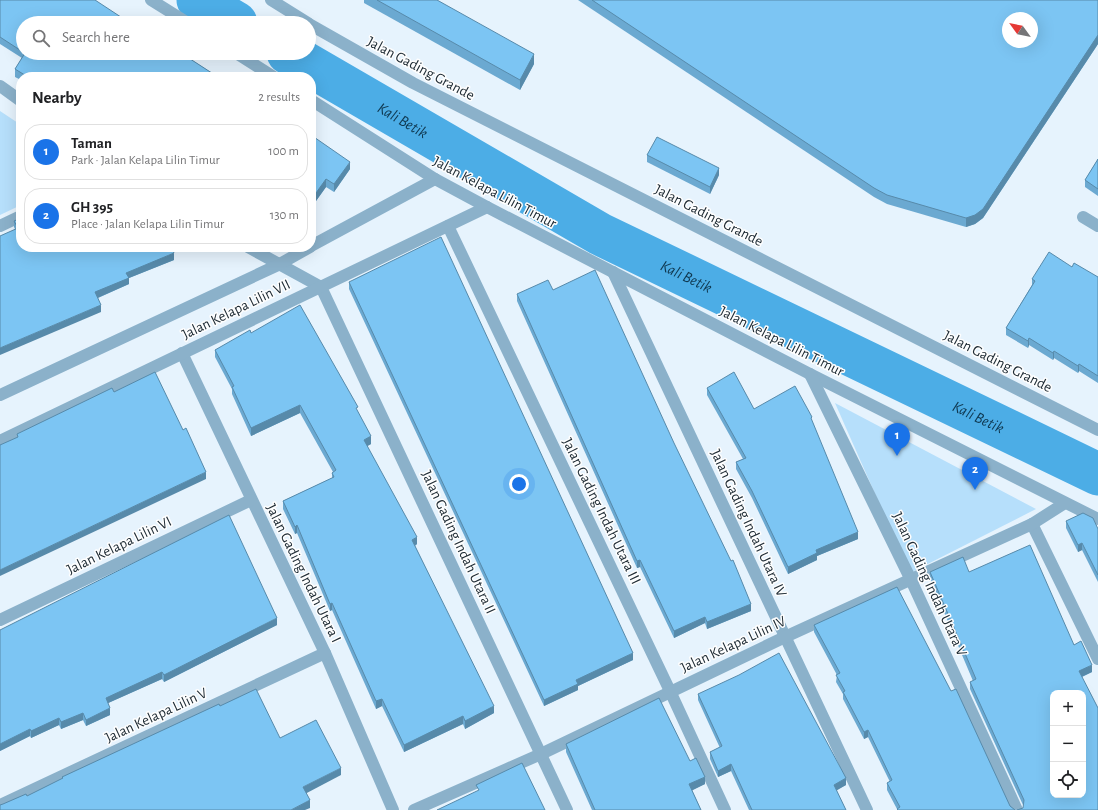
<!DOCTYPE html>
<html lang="en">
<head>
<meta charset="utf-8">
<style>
  :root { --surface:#fff; --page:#f2f2f2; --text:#202124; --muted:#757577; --line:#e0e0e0; --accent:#1a73e8 }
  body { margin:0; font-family:"Alegreya Sans",sans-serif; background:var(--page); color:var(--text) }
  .controls { position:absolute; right:12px; bottom:12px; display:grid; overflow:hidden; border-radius:8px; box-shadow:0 4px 16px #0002 }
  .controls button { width:36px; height:36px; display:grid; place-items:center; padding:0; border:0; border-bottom:1px solid var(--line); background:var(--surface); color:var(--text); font:20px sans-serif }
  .compass { position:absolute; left:1002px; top:12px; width:36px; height:36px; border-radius:50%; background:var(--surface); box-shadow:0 4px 16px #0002; rotate:303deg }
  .you { position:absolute; left:519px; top:484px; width:14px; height:14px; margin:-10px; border:3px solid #fff; border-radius:50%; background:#1a73e8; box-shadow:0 0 0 6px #1a73e833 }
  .badge { display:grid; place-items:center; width:26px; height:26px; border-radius:50%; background:var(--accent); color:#fff; font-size:13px; font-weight:700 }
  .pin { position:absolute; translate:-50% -33px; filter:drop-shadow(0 1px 2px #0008) }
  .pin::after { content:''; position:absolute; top:21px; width:14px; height:12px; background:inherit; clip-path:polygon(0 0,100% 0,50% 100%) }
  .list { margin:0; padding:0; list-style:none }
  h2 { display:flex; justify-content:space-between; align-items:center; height:52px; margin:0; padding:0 16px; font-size:17px }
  h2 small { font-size:13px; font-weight:400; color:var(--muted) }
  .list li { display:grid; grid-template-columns:26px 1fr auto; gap:12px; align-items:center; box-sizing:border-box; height:56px; margin:0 8px 8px; padding:0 8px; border:1px solid var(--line); border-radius:16px }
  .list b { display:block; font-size:15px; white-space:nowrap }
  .list p { margin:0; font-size:13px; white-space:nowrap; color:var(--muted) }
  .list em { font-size:13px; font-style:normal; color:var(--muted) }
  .icon { flex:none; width:22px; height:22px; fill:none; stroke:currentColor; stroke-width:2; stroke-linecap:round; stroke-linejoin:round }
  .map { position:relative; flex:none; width:1098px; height:810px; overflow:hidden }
  .search { position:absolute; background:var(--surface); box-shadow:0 4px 16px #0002; left:16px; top:16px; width:300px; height:44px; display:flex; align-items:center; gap:10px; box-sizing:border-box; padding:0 14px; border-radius:22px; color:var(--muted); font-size:15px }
  .panel { position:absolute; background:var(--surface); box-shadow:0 4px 16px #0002; left:16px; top:72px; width:300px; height:180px; border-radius:16px }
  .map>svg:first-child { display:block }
  .green { fill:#b6dffb }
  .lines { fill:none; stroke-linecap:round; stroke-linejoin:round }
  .river { stroke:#4cade6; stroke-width:43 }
  .minor { stroke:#8bb1ca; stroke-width:12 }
  .wall { fill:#6ba9d1 }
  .shaded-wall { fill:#578aaa }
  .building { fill:#7cc5f3; stroke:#578aaa; fill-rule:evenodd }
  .labels { text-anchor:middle; stroke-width:3; stroke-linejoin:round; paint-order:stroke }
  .street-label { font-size:15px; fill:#202d36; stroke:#fefefe }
  .water-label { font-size:16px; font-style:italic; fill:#0f3850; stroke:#fefefe }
</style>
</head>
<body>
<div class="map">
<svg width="1098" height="810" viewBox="0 0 1098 810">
  <rect width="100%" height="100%" fill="#e6f3fd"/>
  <g class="green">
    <polygon points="0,111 21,125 21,205 0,215"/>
    <polygon points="835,403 1036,509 910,573"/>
  </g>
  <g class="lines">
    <g class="river">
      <polyline points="198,0 236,23"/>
      <path id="s1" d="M288,53L600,234L1098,474"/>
    </g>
    <g class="minor">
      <polyline points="151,0 188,23"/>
      <polyline points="271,0 308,23"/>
      <polyline points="309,24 413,83 1098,430"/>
      <polyline points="236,53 274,77"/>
      <polyline points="0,86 21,101"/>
      <polyline points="311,100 435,179 487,207 810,374 1098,519"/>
      <polyline points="1083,217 1098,226"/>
      <polyline points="0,226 21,216"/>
      <polyline points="448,226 670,691 725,810"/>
      <polyline points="311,246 435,179"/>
      <polyline points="248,247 321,287 567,810"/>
      <polyline points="613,272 867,810"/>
      <polyline points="182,353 325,653 393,810"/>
      <polyline points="810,374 911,580 1017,810"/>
      <polyline points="0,395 278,265 310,247"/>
      <polyline points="0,441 487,207"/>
      <polyline points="1032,524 1098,659"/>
      <polyline points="0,620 251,500"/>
      <polyline points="0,805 325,653"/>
      <polyline points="414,810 541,754 785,637 1032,524 1065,503"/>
    </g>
  </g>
  <g class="wall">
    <polygon points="0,0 97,0 23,23 23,53 181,53 218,77 21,77 21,80 15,77 15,69 22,58 0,44"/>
    <polygon points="364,0 437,0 534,64 520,90 364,3"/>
    <polygon points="578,0 1098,0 1098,44 983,218 975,224 966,227 887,204 874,197"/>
    <polygon points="311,135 350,169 334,192 326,187 316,201 311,197"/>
    <polygon points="647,155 719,175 710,194 647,162"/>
    <polygon points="1098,159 1098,196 1085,187 1085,180"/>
    <polygon points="14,221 174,260 129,278 129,284 98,298 101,312 15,229 14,227"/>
    <polygon points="1072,267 1098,277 1098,383 1079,371 1078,373 1054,358 1053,360 1029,345 1028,348 1006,335 1006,328 1032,285 1032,279"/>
    <polygon points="349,282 633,660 578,686 578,690 544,706 349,289"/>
    <polygon points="553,290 751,611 707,629 705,623 674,638 640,567 637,568 517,301 517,294"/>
    <polygon points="251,333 358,412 371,444 367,446 417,544 415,546 494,713 465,729 463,724 404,752 382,706 376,709 332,610 330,611 297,533 295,534 283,509 283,501 332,478 332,473 333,472 300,413 251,436 232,394 232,389 215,357 215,350"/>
    <polygon points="707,388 754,409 812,421 858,539 817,556 817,560 788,574 752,498 736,469 736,462 743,459 707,395"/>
    <polygon points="1066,521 1098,529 1098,582 1082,550 1078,552 1066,528"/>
    <polygon points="930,572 969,572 1074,645 1092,672 1082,677 1023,805 970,689 970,682 973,681 930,579"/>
    <polygon points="277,625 164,682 162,679 108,703 110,715 86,726 83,720 61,729 59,725 31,738 30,736 0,751 0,630"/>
    <polygon points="814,625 1010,806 1015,810 897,810 897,809 887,790 887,783 890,782 868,737 864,739 843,699 843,694 836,682 837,675 814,632"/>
    <polygon points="698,694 846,785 836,790 846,810 749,810 731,771 718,777 710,759 710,752 720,748 698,700"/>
    <polygon points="566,744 690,761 705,784 692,790 701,810 592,810 566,752"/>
  </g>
  <g class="shaded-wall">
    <polygon points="1098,35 1098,44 983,218 975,224 966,227 966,218"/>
    <polygon points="534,54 534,64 520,90 520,80"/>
    <polygon points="350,162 350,169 334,192 334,184"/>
    <polygon points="719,168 719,175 710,194 710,187"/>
    <polygon points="326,179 326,187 316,201 316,193"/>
    <polygon points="174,253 174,260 129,278 129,284 95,299 95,292 126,273"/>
    <polygon points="101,305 101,312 0,355 0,348"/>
    <polygon points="1029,338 1029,345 1028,348 1028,341"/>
    <polygon points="1054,351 1054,358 1053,360 1053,353"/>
    <polygon points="1079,364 1079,371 1078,373 1078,366"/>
    <polygon points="300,405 300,413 251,436 251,428"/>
    <polygon points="371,436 371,444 364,448 364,440"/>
    <polygon points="206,472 206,479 0,576 0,570"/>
    <polygon points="297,525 297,533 295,534 295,527"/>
    <polygon points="858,532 858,539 817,556 817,560 788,574 788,567 816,550"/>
    <polygon points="417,537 417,544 412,547 412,540"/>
    <polygon points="1082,543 1082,550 1078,552 1078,545"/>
    <polygon points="640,560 640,567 637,568 637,561"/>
    <polygon points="332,603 332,610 330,611 330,604"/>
    <polygon points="751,604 751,611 707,629 707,622"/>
    <polygon points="705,617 705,623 674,638 674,631"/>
    <polygon points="277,618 277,625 164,682 164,675"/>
    <polygon points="633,653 633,660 578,686 578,690 544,706 544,700 576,680"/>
    <polygon points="1092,665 1092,672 1079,678 1079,671"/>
    <polygon points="162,672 162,679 106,704 106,698"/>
    <polygon points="382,699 382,706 376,709 376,701"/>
    <polygon points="494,706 494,713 465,729 465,721"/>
    <polygon points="110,708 110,715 86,726 86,720"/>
    <polygon points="83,713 83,720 61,729 61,722"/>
    <polygon points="463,716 463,724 404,752 404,745"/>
    <polygon points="59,718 59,725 31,738 31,731"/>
    <polygon points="30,729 30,736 0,751 0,744"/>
    <polygon points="868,730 868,737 864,739 864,732"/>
    <polygon points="731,764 731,771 718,777 718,771"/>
    <polygon points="341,768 341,775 303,795 303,787"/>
    <polygon points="705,777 705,784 689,792 689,784"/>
    <polygon points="846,778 846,785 834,792 834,785"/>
    <polygon points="310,800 310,808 305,810 291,810"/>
  </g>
  <g class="building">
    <polygon points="0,0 95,0 130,23 23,23 23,52 0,37"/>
    <polygon points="377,0 437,0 534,54 520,80"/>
    <path d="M592,0H1098V35L983,209L975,215L966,218L887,195L874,188ZM1008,18H1032V42H1008Z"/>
    <polygon points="25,53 181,53 218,77 28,77 15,69"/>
    <polygon points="311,135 350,162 334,184 326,179 316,193 311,189"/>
    <polygon points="657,137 719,168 710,187 647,155"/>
    <polygon points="1098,159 1098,189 1085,180"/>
    <polygon points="21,218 21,247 171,247 174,253 126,273 129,278 95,292 101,305 0,348 0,236 18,228 14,221"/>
    <polygon points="441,237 633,653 576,680 578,684 544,700 349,282"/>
    <polygon points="1049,252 1072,267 1074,263 1098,277 1098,376 1079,364 1078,366 1054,351 1053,353 1029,338 1028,341 1006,328 1035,281 1032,279"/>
    <polygon points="595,270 674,443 731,561 733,560 751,604 707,622 705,617 674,631 640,560 637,561 517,294 548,280 553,290"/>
    <polygon points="300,305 358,407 356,408 371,436 364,440 417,537 412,540 494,706 465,721 463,716 404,745 382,699 376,701 332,603 330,604 297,525 295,527 283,501 334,477 332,473 336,470 300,405 251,428 232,387 234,386 215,350 250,330 251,333"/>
    <polygon points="155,372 183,430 186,428 206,472 0,570 0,445 18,437 17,434 112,388 114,392"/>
    <polygon points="734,372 754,409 795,386 812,417 811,418 858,532 816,550 817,553 788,567 752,491 736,462 746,458 707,388"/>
    <polygon points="1083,513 1093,518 1098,529 1098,575 1082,543 1078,545 1066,521"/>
    <polygon points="229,515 277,618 164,675 162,672 106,698 110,708 86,720 83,713 61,722 59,718 31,731 30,729 0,744 0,630"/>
    <path d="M1030,545L1074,645L1081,641L1092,665L1079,671L1098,708V810H1017L1023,808L1024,800L970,682L976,679L930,572L963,557L969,572ZM1053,693H1083V795H1053Z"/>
    <polygon points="897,587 951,691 956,689 1010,806 1015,810 898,810 897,809 900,807 887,783 892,780 868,730 864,732 843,692 845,691 836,675 840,673 814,625"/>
    <polygon points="779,653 846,778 834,785 846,810 752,810 731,764 718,771 710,752 722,746 698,694 739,675"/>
    <polygon points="256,689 280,738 316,720 341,768 303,787 310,800 291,810 0,810 0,805 3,804 26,794 27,796 63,778 62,777 219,704 220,706"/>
    <polygon points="659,698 690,761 696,758 705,777 689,784 701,810 595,810 566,744"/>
    <polygon points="522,763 545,810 437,810 479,790 476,785"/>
  </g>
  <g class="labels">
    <g class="street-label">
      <text transform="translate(421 68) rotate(28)" y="5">Jalan Gading Grande</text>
      <text transform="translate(495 192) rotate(28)" y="5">Jalan Kelapa Lilin Timur</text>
      <text transform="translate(709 215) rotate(27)" y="5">Jalan Gading Grande</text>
      <text transform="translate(236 309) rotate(-26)" y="5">Jalan Kelapa Lilin VII</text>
      <text transform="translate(782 341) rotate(27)" y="5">Jalan Kelapa Lilin Timur</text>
      <text transform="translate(998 361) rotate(27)" y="5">Jalan Gading Grande</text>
      <text transform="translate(602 511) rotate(64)" y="5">Jalan Gading Indah Utara III</text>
      <text transform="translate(749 523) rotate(65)" y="5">Jalan Gading Indah Utara IV</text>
      <text transform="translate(459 542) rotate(65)" y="5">Jalan Gading Indah Utara II</text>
      <text transform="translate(119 545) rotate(-26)" y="5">Jalan Kelapa Lilin VI</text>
      <text transform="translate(304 573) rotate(64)" y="5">Jalan Gading Indah Utara I</text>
      <text transform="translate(930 584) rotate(65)" y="5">Jalan Gading Indah Utara V</text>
      <text transform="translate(733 644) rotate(-25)" y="5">Jalan Kelapa Lilin IV</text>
      <text transform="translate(156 715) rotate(-25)" y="5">Jalan Kelapa Lilin V</text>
    </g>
    <g class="water-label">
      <text dy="6" stroke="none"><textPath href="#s1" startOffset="133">Kali Betik</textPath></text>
      <text dy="6" stroke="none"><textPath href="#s1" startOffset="457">Kali Betik</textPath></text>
      <text dy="6" stroke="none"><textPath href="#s1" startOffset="781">Kali Betik</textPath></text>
    </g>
  </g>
</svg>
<div class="controls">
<button>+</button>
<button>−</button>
<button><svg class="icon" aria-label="locate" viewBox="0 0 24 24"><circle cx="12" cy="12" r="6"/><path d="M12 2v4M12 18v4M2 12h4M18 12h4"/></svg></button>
</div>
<svg class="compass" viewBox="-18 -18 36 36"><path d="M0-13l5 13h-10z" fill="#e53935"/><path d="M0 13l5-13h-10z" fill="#757577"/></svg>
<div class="you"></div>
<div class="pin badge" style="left:897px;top:456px">1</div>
<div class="pin badge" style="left:975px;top:490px">2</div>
<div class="search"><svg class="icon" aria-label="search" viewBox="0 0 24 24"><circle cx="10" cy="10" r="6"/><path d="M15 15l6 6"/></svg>Search here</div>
<section class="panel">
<h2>Nearby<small>2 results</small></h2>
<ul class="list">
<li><span class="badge">1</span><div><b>Taman</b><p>Park · Jalan Kelapa Lilin Timur</p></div><em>100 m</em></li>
<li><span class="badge">2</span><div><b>GH 395</b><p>Place · Jalan Kelapa Lilin Timur</p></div><em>130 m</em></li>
</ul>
</section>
</div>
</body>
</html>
